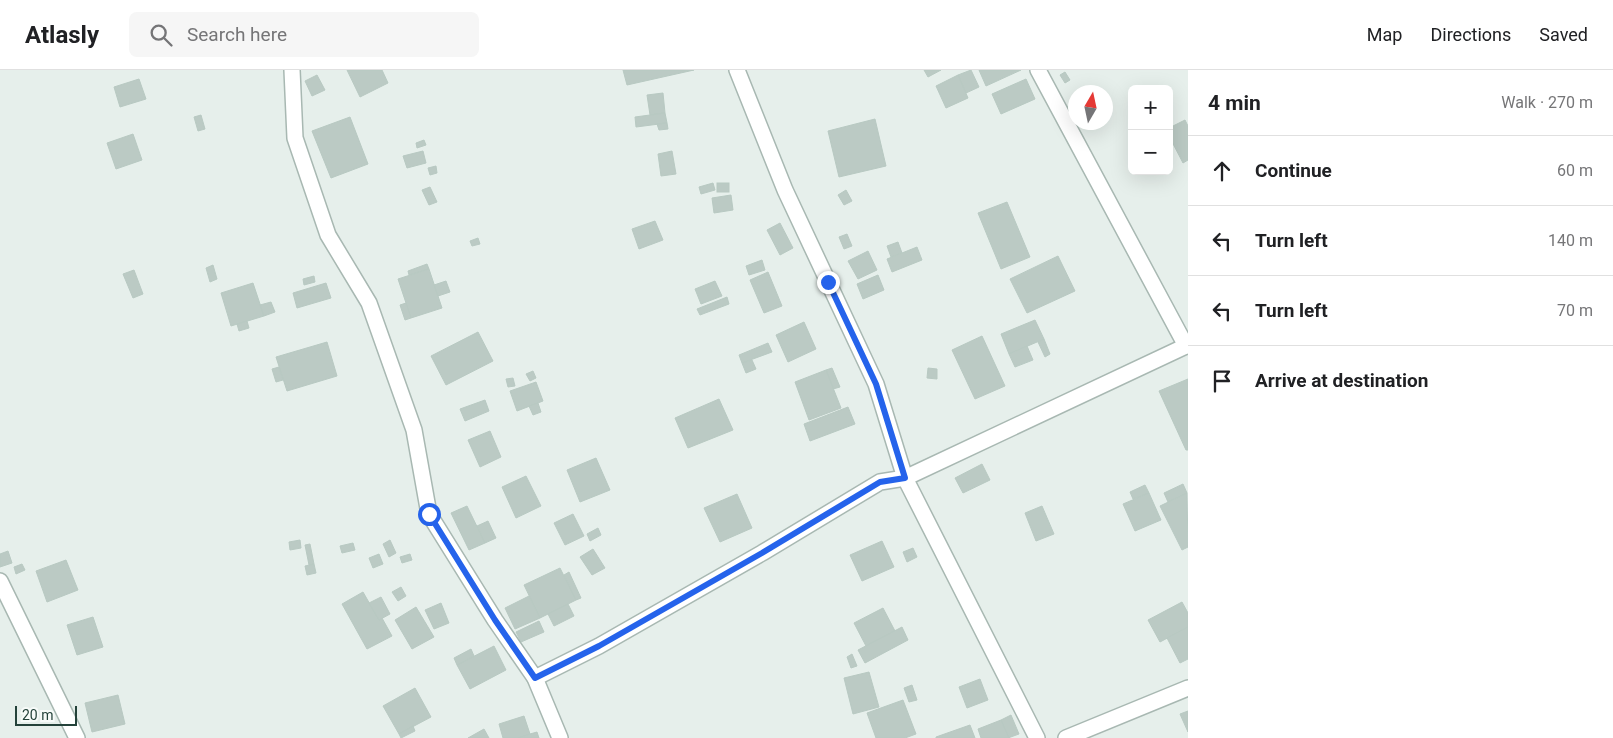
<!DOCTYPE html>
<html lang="en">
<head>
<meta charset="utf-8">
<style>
  :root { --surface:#fff; --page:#f6f6f6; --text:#202124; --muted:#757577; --line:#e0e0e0 }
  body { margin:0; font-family:Roboto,sans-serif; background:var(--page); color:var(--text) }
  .controls { position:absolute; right:15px; top:15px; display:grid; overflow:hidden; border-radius:8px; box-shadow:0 5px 20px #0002 }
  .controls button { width:45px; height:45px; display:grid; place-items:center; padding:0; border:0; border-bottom:1px solid var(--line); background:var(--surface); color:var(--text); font:25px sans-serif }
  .compass { position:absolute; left:1068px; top:15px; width:45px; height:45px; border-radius:50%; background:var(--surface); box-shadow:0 5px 20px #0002; rotate:9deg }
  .scale { position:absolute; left:15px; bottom:12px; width:62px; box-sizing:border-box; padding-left:5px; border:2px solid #24423a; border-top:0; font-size:14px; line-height:18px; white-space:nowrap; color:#24423a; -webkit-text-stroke:4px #f7fbf9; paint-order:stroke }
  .stop { position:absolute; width:15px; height:15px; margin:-11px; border:4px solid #2563eb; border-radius:50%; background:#fff }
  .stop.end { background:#2563eb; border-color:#fff; box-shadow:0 1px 5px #0008 }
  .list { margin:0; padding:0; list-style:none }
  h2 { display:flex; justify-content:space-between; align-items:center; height:65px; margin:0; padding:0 20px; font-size:21px }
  h2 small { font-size:16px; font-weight:400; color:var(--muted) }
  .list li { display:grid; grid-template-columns:32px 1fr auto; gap:15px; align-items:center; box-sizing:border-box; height:70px; padding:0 20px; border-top:1px solid var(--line) }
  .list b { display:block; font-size:19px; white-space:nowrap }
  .list em { font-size:16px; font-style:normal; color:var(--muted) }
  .icon { flex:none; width:28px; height:28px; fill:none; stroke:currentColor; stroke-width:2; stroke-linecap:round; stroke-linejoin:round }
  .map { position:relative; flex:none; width:1188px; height:668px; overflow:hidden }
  header { display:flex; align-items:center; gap:30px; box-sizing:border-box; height:70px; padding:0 25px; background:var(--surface); border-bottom:1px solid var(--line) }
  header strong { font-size:24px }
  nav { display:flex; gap:28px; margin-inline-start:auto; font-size:18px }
  .search { width:350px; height:45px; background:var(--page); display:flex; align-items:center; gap:12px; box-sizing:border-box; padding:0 18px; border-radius:8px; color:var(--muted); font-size:19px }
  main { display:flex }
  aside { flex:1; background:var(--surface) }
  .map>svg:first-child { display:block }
  .building { fill:#bbcac4; stroke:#b8c9c2 }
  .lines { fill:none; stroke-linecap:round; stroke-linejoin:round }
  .street-casing { stroke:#a8b8b2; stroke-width:18 }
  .street { stroke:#fff; stroke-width:15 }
  .route { stroke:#2563eb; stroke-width:6 }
</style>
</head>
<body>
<header>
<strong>Atlasly</strong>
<div class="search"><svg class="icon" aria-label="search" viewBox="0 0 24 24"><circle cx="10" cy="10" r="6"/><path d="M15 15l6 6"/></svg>Search here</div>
<nav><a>Map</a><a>Directions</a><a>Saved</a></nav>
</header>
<main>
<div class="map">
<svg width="1188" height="668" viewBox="0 0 1188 668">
  <rect width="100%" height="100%" fill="#e6efeb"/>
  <g class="building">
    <polygon points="347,0 382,0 388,13 360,27"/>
    <polygon points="623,0 694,0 627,15"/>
    <polygon points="924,0 941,0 928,7"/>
    <polygon points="971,0 979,17 966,23 958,5"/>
    <polygon points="979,0 1021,0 986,16"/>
    <polygon points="1065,2 1070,10 1065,13 1060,5"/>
    <polygon points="317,5 325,20 312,26 305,11"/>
    <polygon points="958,5 968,28 946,38 936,16"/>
    <polygon points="139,9 146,29 120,37 114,17"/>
    <polygon points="1026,9 1035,29 1001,44 992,24"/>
    <polygon points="663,23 665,43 650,45 647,25"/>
    <polygon points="665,43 667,53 636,57 635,47"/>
    <polygon points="201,45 205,59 198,61 194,47"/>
    <polygon points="350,47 368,94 331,108 312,61"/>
    <polygon points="875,49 886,96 839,107 828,61"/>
    <polygon points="1185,50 1188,56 1188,90 1183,93 1169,66 1169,58"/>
    <polygon points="667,53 668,59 659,60 657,54"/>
    <polygon points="133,64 142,90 116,99 107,73"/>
    <polygon points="424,70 426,75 417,78 416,73"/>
    <polygon points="423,81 426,93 407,98 403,86"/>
    <polygon points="672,81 676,104 661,106 658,84"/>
    <polygon points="436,96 437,103 430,105 428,98"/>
    <polygon points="713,113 715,120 701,124 699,117"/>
    <rect x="717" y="113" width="12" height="9"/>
    <polygon points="430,117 437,132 429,135 422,120"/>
    <polygon points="846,120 852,131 844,135 838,125"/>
    <polygon points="731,125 733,140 714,143 712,128"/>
    <polygon points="1007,132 1030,187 1001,199 978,143"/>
    <polygon points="655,151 663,170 639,179 632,159"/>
    <polygon points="780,153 793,178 780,185 767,160"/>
    <polygon points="847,164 852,176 844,179 839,167"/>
    <polygon points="478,168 480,174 472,176 470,171"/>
    <polygon points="898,172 902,183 891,187 887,176"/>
    <polygon points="917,177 922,190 892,202 887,189"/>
    <polygon points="868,181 877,200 858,209 848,191"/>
    <polygon points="1058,186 1075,221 1027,243 1010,209"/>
    <polygon points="762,190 765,200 749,205 746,196"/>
    <polygon points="427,194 429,199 409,205 408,201"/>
    <polygon points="213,195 217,209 210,212 206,198"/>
    <polygon points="429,199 442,238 411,248 398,209"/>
    <polygon points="134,200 143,224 133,228 123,204"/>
    <polygon points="768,202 782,236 764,243 750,210"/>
    <polygon points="878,205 884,220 863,229 857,214"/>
    <polygon points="314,206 315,212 304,215 303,209"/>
    <polygon points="446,211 450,222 438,226 434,215"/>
    <polygon points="715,211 722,226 701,234 695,219"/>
    <polygon points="253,213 264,246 231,256 221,223"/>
    <polygon points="326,213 331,228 297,238 293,223"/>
    <polygon points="727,227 729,234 700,245 697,239"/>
    <polygon points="271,232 275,242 264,246 260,235"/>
    <polygon points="406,233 411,248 405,250 400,235"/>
    <polygon points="1035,250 1044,269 1009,284 1001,264"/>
    <polygon points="247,251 249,258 239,261 237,254"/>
    <polygon points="804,252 816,279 788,292 776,265"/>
    <polygon points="478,262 493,291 446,315 431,286"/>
    <polygon points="982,266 1005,316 975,329 952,280"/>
    <polygon points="1044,269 1050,284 1045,287 1038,272"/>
    <polygon points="327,272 337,306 287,321 276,287"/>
    <polygon points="768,273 772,282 742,293 739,285"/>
    <polygon points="1027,276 1033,290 1015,297 1009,284"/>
    <polygon points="752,290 756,299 746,303 742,293"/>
    <polygon points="279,297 283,310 276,312 272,299"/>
    <polygon points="832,298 840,317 833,319 826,300"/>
    <polygon points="928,298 937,299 937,309 927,308"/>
    <polygon points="826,300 841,338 809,350 795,312"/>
    <polygon points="533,301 536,308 530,311 526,304"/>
    <polygon points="513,308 515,316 508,317 506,309"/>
    <polygon points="1188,309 1188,380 1186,380 1159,321"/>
    <polygon points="536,312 543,331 517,341 510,321"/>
    <polygon points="719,329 733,360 688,378 675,348"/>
    <polygon points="485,330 489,341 465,351 460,339"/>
    <polygon points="538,333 541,342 533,345 529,336"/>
    <polygon points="848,337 855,354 810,371 804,354"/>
    <polygon points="490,361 501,387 480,397 468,370"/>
    <polygon points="596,388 610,420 580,432 567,400"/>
    <polygon points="982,394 990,410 963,423 955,408"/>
    <polygon points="526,406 541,436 516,448 502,417"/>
    <polygon points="1183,414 1187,423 1168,432 1164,423"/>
    <polygon points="1145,415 1149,423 1133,429 1130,422"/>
    <polygon points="1149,423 1161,450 1135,461 1123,434"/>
    <polygon points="1187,423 1188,477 1182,480 1160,436"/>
    <polygon points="737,424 752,458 720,472 704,438"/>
    <polygon points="467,436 485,473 469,480 451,443"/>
    <polygon points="1042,436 1054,464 1036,471 1025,443"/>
    <polygon points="573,444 584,466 565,475 554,453"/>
    <polygon points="488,451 496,468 485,473 477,456"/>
    <polygon points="598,458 601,465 590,471 587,464"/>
    <polygon points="300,470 301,478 290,480 289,472"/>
    <polygon points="390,470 396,483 389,487 383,474"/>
    <polygon points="882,471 894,497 862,511 850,485"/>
    <polygon points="353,473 355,480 342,483 340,476"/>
    <polygon points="310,474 314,494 309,495 305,475"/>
    <polygon points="913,478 917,487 907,492 903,482"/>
    <polygon points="593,479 605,498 592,505 580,487"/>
    <polygon points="8,481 12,493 0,497 0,484"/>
    <polygon points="379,484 383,494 373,498 369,488"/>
    <polygon points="410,484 412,490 402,493 400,487"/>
    <polygon points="66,490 78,520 47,532 36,501"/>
    <polygon points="22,494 25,500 16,504 14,497"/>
    <polygon points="314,494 316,503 307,505 305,496"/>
    <polygon points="560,498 576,530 540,548 524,515"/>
    <polygon points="569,502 581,528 576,530 564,505"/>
    <polygon points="401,517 406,526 398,531 392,522"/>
    <polygon points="363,522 379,550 382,548 392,566 367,579 342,534"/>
    <polygon points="529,526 540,548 515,559 505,538"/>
    <polygon points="381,527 390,544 379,550 369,533"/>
    <polygon points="1182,532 1188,543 1188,557 1160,572 1148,550"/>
    <polygon points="441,533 449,553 434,559 425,540"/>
    <polygon points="568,534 574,546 554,556 548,544"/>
    <polygon points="416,537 434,567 412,579 395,550"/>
    <polygon points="883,538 895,561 866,576 854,553"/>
    <polygon points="93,547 103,577 77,585 67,555"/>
    <polygon points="539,551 544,562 521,572 516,562"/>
    <polygon points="902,557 908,570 865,593 858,580"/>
    <polygon points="1188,557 1188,589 1180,593 1167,568"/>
    <polygon points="494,576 506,600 470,619 457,595"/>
    <polygon points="471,579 474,586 457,595 454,588"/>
    <polygon points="852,584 857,596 851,598 847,587"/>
    <polygon points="869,602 879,637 853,644 844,608"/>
    <polygon points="980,609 988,630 967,638 959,617"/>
    <polygon points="912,615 917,630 909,632 904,618"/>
    <polygon points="415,618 431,647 399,664 383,636"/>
    <polygon points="118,625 125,654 92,662 85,633"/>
    <polygon points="903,630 916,664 905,668 876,668 867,643"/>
    <polygon points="1188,641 1188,662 1180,644"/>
    <polygon points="1011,645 1019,664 1008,668 1001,650"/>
    <polygon points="524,646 530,664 518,668 503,668 499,654"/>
    <polygon points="1001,650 1009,668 981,668 978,659"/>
    <polygon points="970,655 975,668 936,668 936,667"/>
    <polygon points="413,656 415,661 401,668 399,664"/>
    <polygon points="484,659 489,668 468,668"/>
    <polygon points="537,662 539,668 518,668 530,664"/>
  </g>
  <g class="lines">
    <g class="street-casing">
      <g id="street">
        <polyline points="292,0 295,68 328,165 369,233 414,360 429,444 495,550 535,608 560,668"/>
        <polyline points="737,0 785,120 876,314 905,408 1037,668"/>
        <polyline points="1038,0 1186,276"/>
        <polyline points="0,511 77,668"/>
        <polyline points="535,608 599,576 762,483 880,412 905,408 1188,275"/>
        <polyline points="1066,668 1188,618"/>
      </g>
    </g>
    <use href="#street" class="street"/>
  </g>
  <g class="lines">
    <polyline class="route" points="429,444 495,550 535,608 599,576 762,483 880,412 905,408 876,314 828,212"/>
  </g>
</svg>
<div class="controls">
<button>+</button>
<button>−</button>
</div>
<svg class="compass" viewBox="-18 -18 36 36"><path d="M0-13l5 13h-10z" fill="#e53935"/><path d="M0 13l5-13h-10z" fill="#757577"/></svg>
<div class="scale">20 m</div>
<div class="stop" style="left:429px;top:444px"></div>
<div class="stop end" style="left:828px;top:212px"></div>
</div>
<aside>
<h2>4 min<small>Walk · 270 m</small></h2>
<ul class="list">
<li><svg class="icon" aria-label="ahead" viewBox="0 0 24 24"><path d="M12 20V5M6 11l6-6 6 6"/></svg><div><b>Continue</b></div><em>60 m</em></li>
<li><svg class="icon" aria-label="left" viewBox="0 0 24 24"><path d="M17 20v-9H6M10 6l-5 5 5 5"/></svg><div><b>Turn left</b></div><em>140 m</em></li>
<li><svg class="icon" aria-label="left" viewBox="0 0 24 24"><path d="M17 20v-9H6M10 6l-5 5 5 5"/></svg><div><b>Turn left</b></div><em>70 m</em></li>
<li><svg class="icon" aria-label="arrive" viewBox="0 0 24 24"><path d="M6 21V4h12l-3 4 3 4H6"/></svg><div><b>Arrive at destination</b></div></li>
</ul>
</aside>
</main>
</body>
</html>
